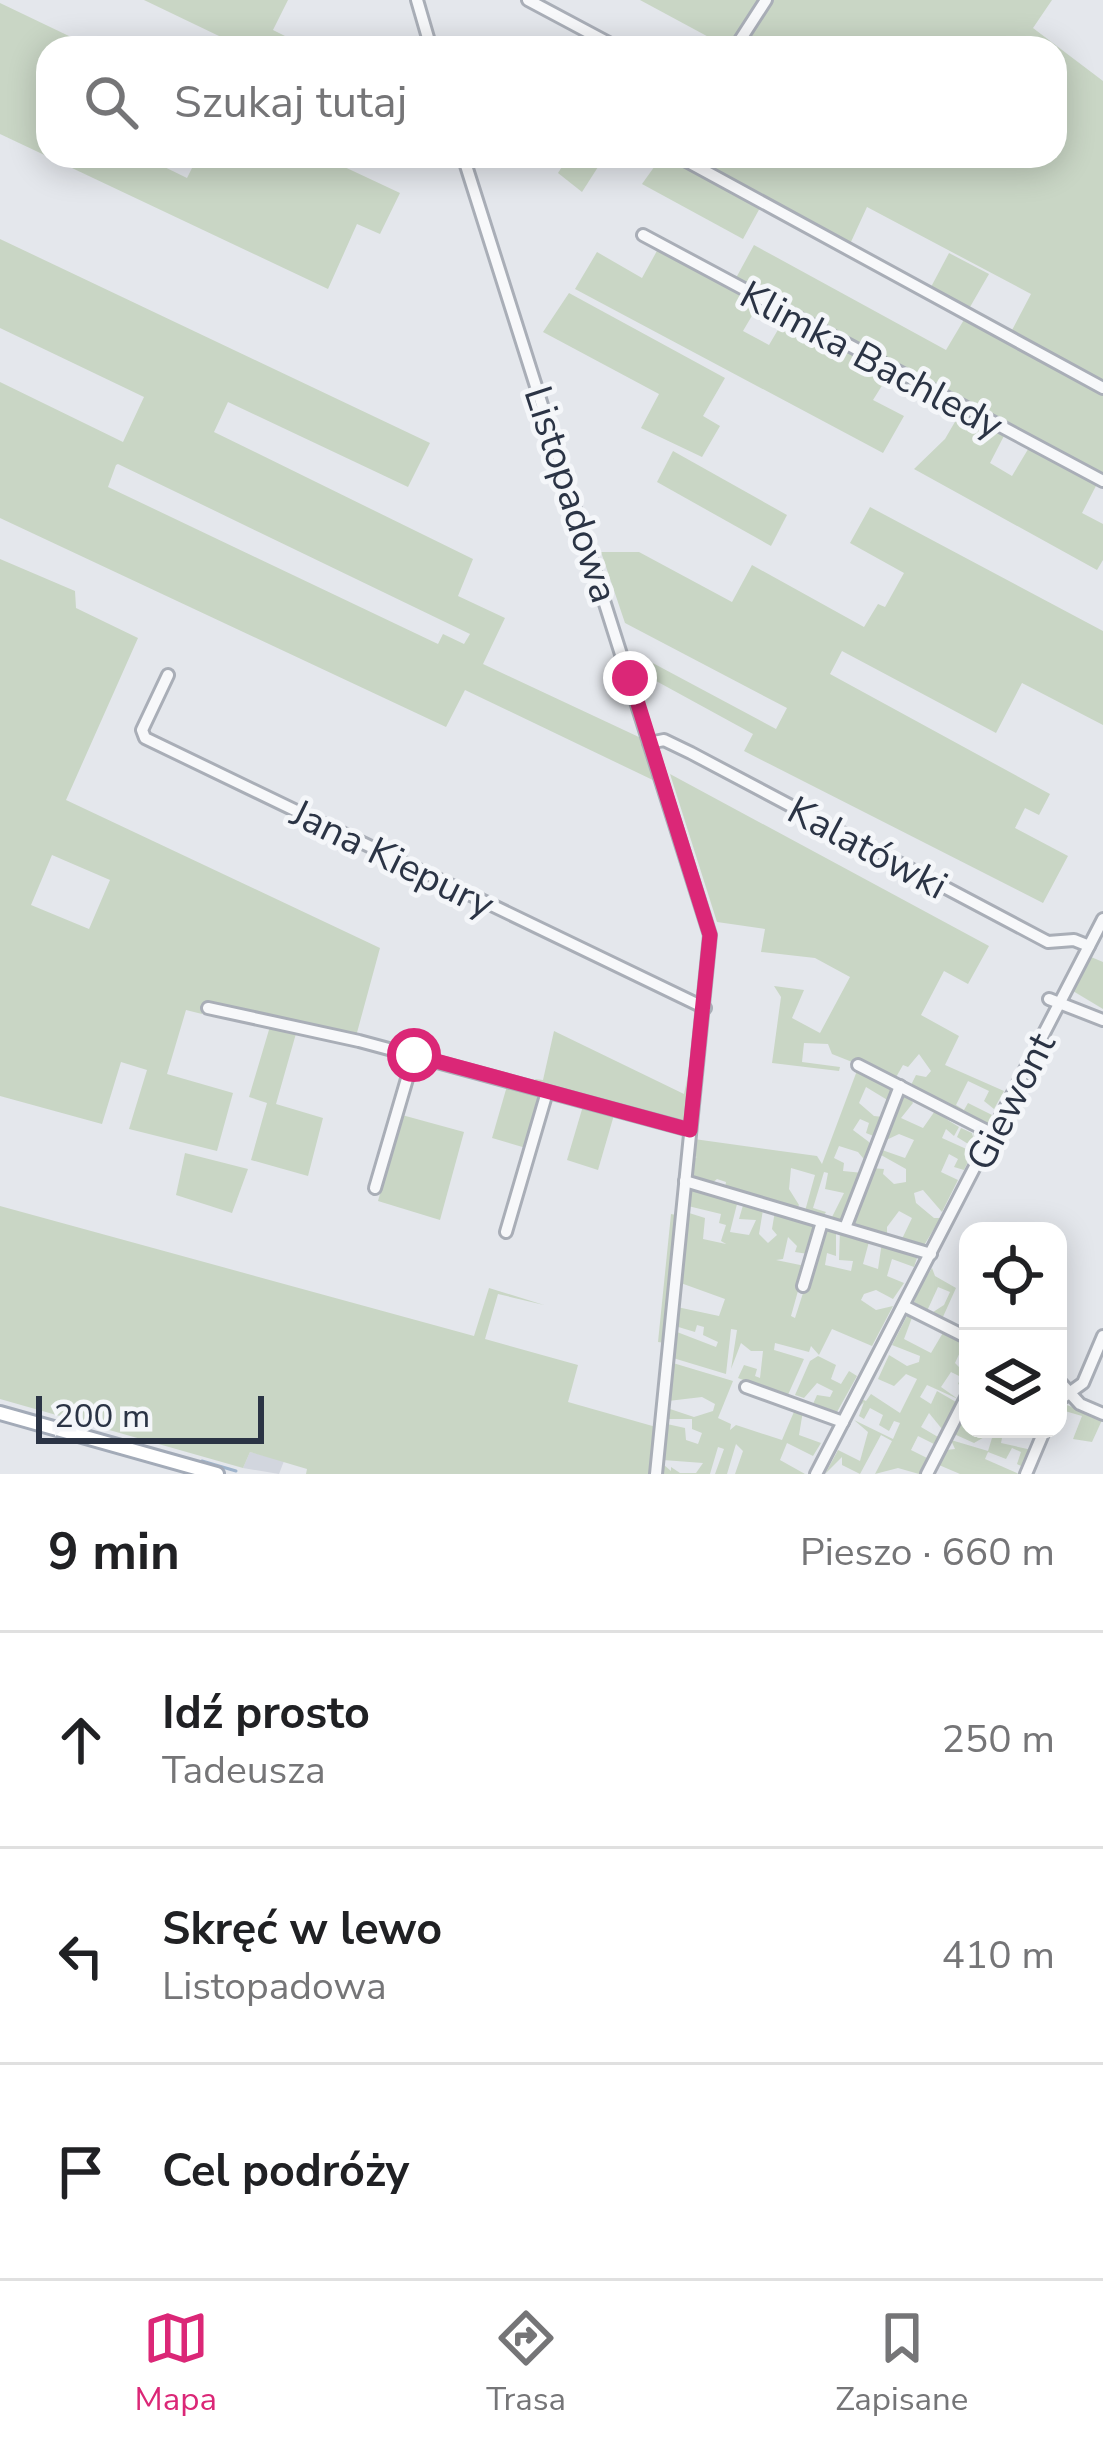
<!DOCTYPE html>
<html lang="pl">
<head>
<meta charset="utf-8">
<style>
  :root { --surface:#fff; --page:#f6f6f6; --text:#202124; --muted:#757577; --line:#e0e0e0; --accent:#db2777 }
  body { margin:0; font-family:"Nunito Sans",sans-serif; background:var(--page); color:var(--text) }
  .controls { position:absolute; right:36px; bottom:36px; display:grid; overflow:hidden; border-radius:24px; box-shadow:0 6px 30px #0003 }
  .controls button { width:108px; height:108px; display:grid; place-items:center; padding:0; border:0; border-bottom:3px solid var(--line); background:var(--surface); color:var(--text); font:60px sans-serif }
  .scale { position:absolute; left:36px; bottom:30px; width:228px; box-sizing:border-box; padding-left:12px; border:6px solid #2b3445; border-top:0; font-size:33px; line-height:42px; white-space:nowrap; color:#2b3445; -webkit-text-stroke:9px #f4f6f9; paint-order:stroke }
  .stop { position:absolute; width:36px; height:36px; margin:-27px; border:9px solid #db2777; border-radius:50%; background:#fff }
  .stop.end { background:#db2777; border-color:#fff; box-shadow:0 3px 12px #0008 }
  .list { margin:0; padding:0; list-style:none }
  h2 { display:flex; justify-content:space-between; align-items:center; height:156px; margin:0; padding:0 48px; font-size:51px }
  h2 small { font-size:39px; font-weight:400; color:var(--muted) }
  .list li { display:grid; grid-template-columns:78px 1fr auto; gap:36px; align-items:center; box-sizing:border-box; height:216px; padding:0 48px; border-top:3px solid var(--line) }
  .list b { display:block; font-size:45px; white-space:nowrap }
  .list p { margin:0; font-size:39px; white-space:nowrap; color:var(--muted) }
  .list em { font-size:39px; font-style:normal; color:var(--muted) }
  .icon { flex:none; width:66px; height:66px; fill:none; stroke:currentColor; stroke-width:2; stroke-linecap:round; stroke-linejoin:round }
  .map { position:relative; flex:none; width:1103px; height:1474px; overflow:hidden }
  .search { position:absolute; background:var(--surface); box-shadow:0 6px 30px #0003; left:36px; right:36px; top:36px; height:132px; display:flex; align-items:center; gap:30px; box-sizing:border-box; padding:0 42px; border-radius:36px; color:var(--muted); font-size:45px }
  .sheet { height:804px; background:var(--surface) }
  nav { display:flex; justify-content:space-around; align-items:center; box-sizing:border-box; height:168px; border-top:3px solid var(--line); background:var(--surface); font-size:33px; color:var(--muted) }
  nav a { display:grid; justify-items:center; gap:6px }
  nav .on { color:var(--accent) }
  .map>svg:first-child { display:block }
  .built { fill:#d2d6de }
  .green { fill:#c9d6c5; fill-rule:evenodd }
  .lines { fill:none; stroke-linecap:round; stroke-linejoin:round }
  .stream { stroke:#9fb4cc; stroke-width:3 }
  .minor-casing { stroke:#a9aeb7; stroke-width:16 }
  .major-casing { stroke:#a3abb8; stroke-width:18 }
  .minor { stroke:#f7f8fa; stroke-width:10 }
  .major { stroke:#fff; stroke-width:12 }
  .route { stroke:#db2777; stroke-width:15 }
  .labels { text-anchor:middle; stroke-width:10; stroke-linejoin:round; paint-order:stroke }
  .street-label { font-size:39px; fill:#2b3445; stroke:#f4f6f9 }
</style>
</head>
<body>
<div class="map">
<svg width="1103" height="1474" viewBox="0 0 1103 1474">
  <rect width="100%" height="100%" fill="#e4e7ec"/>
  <polygon class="built" points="250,1452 284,1461 279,1474 243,1468"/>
  <g class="green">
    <polygon points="144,0 288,0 273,30 309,48 244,48"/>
    <polygon points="640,0 761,0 729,48"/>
    <polygon points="774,0 1052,0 1033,28 1103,81 1103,383 1010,334 1031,294 867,207 850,244 684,156 1055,156 1055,48 744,48"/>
    <polygon points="0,3 94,48 48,48 48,156 142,156 187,178 198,156 321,156 400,193 380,234 357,224 328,289 0,134"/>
    <polygon points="569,156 605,156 582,192 558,173"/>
    <polygon points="662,156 672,156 761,206 743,239 642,184"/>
    <path d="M0,239L430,443L408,487L228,402L214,432L473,559L458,596L505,618L483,664L641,738L657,782L465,690L446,727L0,518V382L123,442L144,397L0,328ZM116,465L118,464L470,634L464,644L443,634L438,644L108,487Z"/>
    <polygon points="754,245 946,350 965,318 1103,392 1103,477 893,368 873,400 904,416 883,453 575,289 597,252 642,278 658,249 730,289 763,297 743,331 769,345 789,311 846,339 736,278"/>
    <polygon points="949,253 989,274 970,307 931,287"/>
    <polygon points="569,293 725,378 703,416 720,426 702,457 641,428 659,394 543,332"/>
    <polygon points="963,408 1006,432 990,463 1012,476 1030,446 1098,482 1082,513 1103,524 1103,560 1097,570 914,469 945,439"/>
    <polygon points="673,451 787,515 771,546 657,482"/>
    <polygon points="870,507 1103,631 1103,725 1022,683 996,733 842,651 830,674 1050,794 1039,815 1025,808 1015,828 1068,856 1043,903 744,751 753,734 636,670 634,653 776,729 787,708 625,623 601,552 639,552 732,602 752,565 864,627 878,604 885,607 904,573 850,543"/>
    <path d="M0,559L75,591L76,608L138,638L66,800L380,948L355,1040L206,1008L202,1014L186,1010L167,1074L233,1093L217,1151L129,1129L147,1070L121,1062L102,1124L0,1096ZM52,855L110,880L89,929L31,905Z"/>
    <polygon points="670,774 989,946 968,984 944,971 921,1015 959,1036 945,1065 1004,1091 994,1109 984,1101 989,1091 968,1081 956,1105 964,1110 968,1103 992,1115 987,1125 910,1087 916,1075 926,1077 931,1071 919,1054 908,1067 903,1065 895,1079 832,1054 828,1044 804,1043 802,1062 840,1067 839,1071 772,1063 781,997 774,986 804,990 792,1018 820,1033 850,977 815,958 761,952 765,929 717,922"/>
    <polygon points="1091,957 1103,962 1103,1009 1073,991"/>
    <polygon points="271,1023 297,1030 276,1104 323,1118 308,1176 251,1160 267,1103 249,1097"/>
    <polygon points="554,1031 684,1094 688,1075 685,1123 538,1086 535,1079 543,1080"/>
    <polygon points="858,1068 891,1085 889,1101 866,1087 859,1103 874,1116 883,1117 876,1137 866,1133 869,1123 860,1119 853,1130 869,1142 868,1164 858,1152 839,1146 834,1158 844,1163 843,1171 863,1173 842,1223 832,1217 844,1193 825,1189 828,1173 824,1172 813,1208 826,1212 822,1218 805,1211 815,1175 791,1168 789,1189 799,1205 796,1211 725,1188 726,1182 717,1179 711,1184 690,1177 690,1160 697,1157 691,1155 694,1139 817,1156 822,1164"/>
    <polygon points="507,1086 538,1095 526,1148 492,1138"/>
    <polygon points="899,1095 909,1095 913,1103 901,1118 923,1128 937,1108 981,1132 975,1147 973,1147 957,1137 961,1128 972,1133 975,1144 973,1131 946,1119 959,1127 954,1136 946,1129 942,1138 973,1152 964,1170 954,1167 958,1159 949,1154 941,1172 958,1180 942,1212 923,1190 914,1193 916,1203 934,1218 944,1218 926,1248 937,1224 923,1247 901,1241 912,1218 899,1211 887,1227 887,1237 849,1224 871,1168 884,1169 883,1174 894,1184 906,1182 906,1169 881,1155 882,1150 905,1158 914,1140 899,1134 880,1143"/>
    <polygon points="583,1106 614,1115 598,1170 567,1160"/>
    <polygon points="402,1115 464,1132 440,1220 378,1201"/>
    <polygon points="185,1153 248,1169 232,1213 176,1195"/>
    <polygon points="692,1189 738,1200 730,1232 749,1235 756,1220 739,1219 744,1202 763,1210 759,1234 768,1243 777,1235 772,1229 775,1211 818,1224 808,1254 795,1252 797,1246 788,1237 783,1259 776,1260 805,1266 791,1316 795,1318 825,1225 836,1228 836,1256 827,1253 825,1265 851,1271 853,1261 839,1260 840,1230 870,1238 863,1264 878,1269 882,1242 918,1255 914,1267 892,1259 887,1276 904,1283 893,1299 876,1290 864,1294 861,1300 876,1310 893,1306 872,1346 832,1329 819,1355 811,1346 809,1352 775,1343 774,1350 804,1359 787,1397 738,1378 744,1365 757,1369 755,1376 760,1378 763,1351 751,1351 741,1343 731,1369 737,1330 731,1329 726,1374 673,1358 677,1332 716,1347 718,1342 703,1335 704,1327 697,1325 695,1332 675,1326 677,1307 719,1316 725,1299 678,1282 686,1212 705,1218 703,1239 726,1244 721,1241 726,1225 719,1223 721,1214 688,1206"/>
    <polygon points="0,1206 474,1336 489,1288 544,1305 498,1294 485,1339 578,1365 568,1402 656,1427 652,1474 306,1474 307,1469 250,1452 243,1468 0,1399"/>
    <polygon points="671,1214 676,1215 665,1343 658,1342"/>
    <polygon points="928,1268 917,1292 932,1268 935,1276 956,1288 942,1319 930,1314 944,1305 950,1292 938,1287 927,1311 914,1302"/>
    <polygon points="908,1314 913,1315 904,1339 931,1353 944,1331 968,1342 968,1356 961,1350 955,1363 968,1376 964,1387 958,1384 961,1377 951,1372 941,1387 958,1399 927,1385 920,1397 931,1404 937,1391 956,1402 942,1429 929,1413 921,1427 938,1437 934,1444 918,1436 911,1450 927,1458 919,1474 898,1468 875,1474 892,1441 881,1435 860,1474 842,1465 842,1457 825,1474 838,1450 860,1461 868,1432 854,1420 893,1439 900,1423 894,1421 889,1431 879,1425 883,1415 870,1408 864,1419 859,1416 864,1402 852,1414 859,1398 866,1401 871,1394 900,1413 917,1379 906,1374 894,1386 878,1379 889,1355 907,1366 919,1362 920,1356 892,1345"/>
    <polygon points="818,1356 836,1365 831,1379 841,1384 849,1371 857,1376 837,1412 813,1404 817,1395 830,1397 833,1391 817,1383 804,1398 795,1395 810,1361"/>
    <polygon points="673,1363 733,1381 718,1418 731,1424 730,1430 736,1425 782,1440 796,1407 803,1411 799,1435 821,1443 813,1456 787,1443 780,1460 805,1474 735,1474 743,1451 736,1444 727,1474 715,1474 724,1449 718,1447 710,1474 663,1474 664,1465 671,1471 671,1467 680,1473 696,1473 703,1463 663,1460 667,1424 685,1428 686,1440 698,1444 702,1433 692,1429 692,1419 667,1419 667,1408 694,1417 713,1411 715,1404 702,1397 668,1401"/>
    <polygon points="1061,1403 1103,1418 1092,1442 1073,1439 1082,1416 1058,1409"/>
    <polygon points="961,1421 968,1429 1002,1438 1001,1443 1032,1450 1025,1468 1017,1464 1021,1452 1012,1448 1006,1459 988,1452 985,1459 1019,1474 960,1474 939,1465 946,1450 955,1449 951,1440 988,1451 992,1438 986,1436 974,1443 954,1434"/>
  </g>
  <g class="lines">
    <polyline class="stream" points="202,1461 236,1471"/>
    <g class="minor-casing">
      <g id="minor">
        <polyline points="417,0 431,48"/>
        <polyline points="528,0 618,48"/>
        <polyline points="735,48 766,0"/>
        <polyline points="463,156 710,935 656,1474"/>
        <polyline points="681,158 1103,388"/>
        <polyline points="643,235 1103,481"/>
        <polyline points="168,675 142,730 145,738 705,1008"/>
        <polyline points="649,743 664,740 691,753 1048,942 1074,940 1089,946"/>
        <polyline points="1049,999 1103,1020"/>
        <polyline points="208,1008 359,1041 690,1130"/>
        <polyline points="858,1065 993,1134"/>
        <polyline points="685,1181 931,1254"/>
        <polyline points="375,1188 414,1055"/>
        <polyline points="845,1228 900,1086"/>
        <polyline points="506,1232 547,1092"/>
        <polyline points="803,1286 822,1222"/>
        <polyline points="904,1306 968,1338"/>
        <polyline points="1058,1380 1080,1404 1103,1414"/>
        <polyline points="746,1387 843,1422"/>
        <polyline points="1058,1401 1083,1383 1103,1336"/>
        <polyline points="816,1474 1103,919"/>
        <polyline points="927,1474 968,1394"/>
        <polyline points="1026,1474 1045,1429"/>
      </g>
    </g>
    <g class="major-casing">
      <polyline id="major" points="0,1413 217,1474"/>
    </g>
    <use href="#minor" class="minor"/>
    <use href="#major" class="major"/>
  </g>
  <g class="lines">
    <polyline class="route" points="414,1055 690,1130 710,935 630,678"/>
  </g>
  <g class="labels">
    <g class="street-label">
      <text transform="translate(872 359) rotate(28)" y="14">Klimka Bachledy</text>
      <text transform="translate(572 494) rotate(72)" y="14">Listopadowa</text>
      <text transform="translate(868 847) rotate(28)" y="14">Kalatówki</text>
      <text transform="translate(393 858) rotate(26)" y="14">Jana Kiepury</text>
      <text transform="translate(1010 1101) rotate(-63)" y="14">Giewont</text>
    </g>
  </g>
</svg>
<div class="controls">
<button><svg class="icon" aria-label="locate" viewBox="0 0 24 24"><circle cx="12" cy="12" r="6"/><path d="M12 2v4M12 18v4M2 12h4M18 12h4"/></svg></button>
<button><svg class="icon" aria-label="layers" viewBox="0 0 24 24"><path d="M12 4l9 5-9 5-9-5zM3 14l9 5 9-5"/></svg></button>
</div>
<div class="scale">200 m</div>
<div class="stop" style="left:414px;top:1055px"></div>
<div class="stop end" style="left:630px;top:678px"></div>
<div class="search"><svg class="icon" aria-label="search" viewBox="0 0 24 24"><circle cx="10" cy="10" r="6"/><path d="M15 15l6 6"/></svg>Szukaj tutaj</div>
</div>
<section class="sheet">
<h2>9 min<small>Pieszo · 660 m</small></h2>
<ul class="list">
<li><svg class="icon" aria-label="ahead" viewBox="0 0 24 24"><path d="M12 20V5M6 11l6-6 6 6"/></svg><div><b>Idź prosto</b><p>Tadeusza</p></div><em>250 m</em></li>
<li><svg class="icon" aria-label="left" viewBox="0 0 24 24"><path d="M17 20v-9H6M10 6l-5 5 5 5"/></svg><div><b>Skręć w lewo</b><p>Listopadowa</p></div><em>410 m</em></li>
<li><svg class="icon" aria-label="arrive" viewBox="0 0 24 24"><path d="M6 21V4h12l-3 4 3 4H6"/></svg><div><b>Cel podróży</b></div></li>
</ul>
</section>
<nav>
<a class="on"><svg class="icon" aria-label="map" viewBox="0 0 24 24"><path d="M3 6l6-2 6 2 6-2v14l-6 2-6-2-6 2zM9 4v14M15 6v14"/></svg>Mapa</a>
<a><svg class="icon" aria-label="directions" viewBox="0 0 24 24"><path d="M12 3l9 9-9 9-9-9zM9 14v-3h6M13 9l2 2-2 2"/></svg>Trasa</a>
<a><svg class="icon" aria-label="saved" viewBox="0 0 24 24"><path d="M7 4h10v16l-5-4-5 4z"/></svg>Zapisane</a>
</nav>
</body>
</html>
